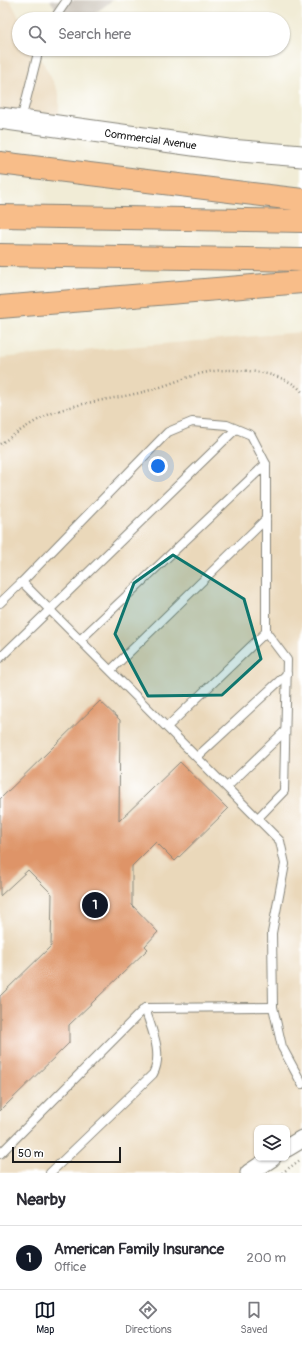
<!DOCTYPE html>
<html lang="en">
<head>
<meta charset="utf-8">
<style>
  :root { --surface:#fff; --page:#f7f7f7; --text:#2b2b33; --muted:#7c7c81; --line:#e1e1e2; --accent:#111827 }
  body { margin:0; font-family:Pangolin,sans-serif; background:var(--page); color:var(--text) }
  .controls { position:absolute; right:12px; bottom:12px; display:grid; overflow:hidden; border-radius:8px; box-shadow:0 1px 3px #0004 }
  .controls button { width:36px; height:36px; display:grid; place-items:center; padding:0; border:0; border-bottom:1px solid var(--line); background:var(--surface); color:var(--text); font:20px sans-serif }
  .scale { position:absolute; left:12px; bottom:10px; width:109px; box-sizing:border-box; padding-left:4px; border:2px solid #1c1c1c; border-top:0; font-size:11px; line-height:14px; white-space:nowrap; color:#1c1c1c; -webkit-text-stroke:3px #fff; paint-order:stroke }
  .you { position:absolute; left:158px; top:466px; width:14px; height:14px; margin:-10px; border:3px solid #fff; border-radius:50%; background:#1a73e8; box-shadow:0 0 0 6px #1a73e833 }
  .badge { display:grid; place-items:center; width:26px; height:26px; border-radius:50%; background:var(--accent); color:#fff; font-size:13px; font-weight:700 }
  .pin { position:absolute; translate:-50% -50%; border:2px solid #fff; box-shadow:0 1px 4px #0006 }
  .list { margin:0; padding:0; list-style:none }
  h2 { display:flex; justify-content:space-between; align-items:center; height:52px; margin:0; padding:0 16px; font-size:17px }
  h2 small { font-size:13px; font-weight:400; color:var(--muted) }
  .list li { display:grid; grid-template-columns:26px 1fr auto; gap:12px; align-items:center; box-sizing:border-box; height:64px; padding:0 16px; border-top:1px solid var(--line) }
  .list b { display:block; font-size:15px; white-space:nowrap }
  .list p { margin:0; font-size:13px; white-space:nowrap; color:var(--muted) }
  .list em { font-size:13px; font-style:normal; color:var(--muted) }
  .icon { flex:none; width:22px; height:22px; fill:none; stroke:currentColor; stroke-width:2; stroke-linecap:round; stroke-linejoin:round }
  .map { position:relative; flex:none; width:302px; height:1173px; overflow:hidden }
  .search { position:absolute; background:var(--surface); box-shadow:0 1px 3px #0004; left:12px; right:12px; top:12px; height:44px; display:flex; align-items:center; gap:10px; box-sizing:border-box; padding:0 14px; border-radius:22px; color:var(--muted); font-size:15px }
  .sheet { height:116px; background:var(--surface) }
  nav { display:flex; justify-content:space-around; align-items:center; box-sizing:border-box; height:56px; border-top:1px solid var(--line); background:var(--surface); font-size:11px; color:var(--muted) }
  nav a { display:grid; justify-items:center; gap:2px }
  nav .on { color:var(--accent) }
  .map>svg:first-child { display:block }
  .built { fill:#ead8ba }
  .industrial { fill:#cac3b8 }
  .building { fill:#de9468 }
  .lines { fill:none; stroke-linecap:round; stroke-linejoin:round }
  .service-casing { stroke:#868479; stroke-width:10 }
  .minor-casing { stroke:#868479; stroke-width:19 }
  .tertiary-casing { stroke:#868479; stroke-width:23 }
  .motorway-casing { stroke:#868479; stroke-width:24 }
  .path { stroke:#868479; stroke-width:2.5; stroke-dasharray:1 3; stroke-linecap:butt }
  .service { stroke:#fff; stroke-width:8 }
  .minor { stroke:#fff; stroke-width:17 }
  .tertiary { stroke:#fff; stroke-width:21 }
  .motorway { stroke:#f8bd89; stroke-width:22 }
  .marked { fill:#0f766e; fill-opacity:0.2; stroke:#0f766e; stroke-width:3; stroke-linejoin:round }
  .labels { text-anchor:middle; stroke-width:3; stroke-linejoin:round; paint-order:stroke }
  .street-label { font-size:11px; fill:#1c1c1c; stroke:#fff }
</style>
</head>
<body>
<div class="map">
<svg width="302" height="1173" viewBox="0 0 302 1173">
  <rect width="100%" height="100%" fill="#fff"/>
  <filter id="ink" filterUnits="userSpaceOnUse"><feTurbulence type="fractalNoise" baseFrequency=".025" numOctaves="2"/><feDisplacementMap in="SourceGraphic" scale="8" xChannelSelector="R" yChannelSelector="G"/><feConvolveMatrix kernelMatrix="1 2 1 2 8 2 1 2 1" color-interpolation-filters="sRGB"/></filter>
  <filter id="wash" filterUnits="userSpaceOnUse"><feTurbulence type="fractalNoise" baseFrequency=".012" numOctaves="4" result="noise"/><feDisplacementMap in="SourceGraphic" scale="16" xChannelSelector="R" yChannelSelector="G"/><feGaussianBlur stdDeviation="0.9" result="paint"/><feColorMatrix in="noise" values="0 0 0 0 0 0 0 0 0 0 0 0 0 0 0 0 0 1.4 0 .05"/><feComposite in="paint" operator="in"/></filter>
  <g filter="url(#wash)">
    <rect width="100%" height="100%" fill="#f1ecd6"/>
    <g class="built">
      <polygon points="0,0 10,0 20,19 19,49 36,49 59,93 59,126 0,117"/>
      <polygon points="302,332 302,1139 287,1148 287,1128 257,1128 257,1158 249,1173 0,1173 0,358"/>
    </g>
    <polygon class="industrial" points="50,0 113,0 87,19 62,19"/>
    <g id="blocks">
      <polygon class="building" points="100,701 120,720 119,821 180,762 228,809 175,861 156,842 132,866 132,905 158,932 145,946 148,949 69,1025 69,1043 0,1111 0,996 51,946 52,894 28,870 0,896 0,799"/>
    </g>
  </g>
  <g filter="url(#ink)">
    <use href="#blocks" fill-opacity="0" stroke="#868479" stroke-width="1"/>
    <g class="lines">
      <g class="service-casing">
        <g id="service">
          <polyline points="54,19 67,0"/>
          <polyline points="21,120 39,49"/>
          <polyline points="0,603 22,582"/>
          <polyline points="80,640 266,464"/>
          <polyline points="0,658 236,429"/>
          <polyline points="111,670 266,519"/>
          <polyline points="167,727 266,632"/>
          <polyline points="197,757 287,674"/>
          <polyline points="227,787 285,731"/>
          <polyline points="258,818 284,791 287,660 266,632 266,464 251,435 227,425 192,422 168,432 22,582 280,841 285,864 272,933 273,1007 282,1047 302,1084"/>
          <polyline points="0,1154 145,1008 273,1007"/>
          <path d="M50,1173L153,1074C164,1053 151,1029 145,1008"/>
        </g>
      </g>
      <g class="minor-casing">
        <g id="minor">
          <polyline points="287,1148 302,1139"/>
          <polyline points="249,1173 272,1158"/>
        </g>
      </g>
      <g class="tertiary-casing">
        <g id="tertiary">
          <path id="s1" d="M0,118L229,150L302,156"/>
        </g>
      </g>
      <g class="motorway-casing">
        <g id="motorway">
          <polyline points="0,163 302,200"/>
          <polyline points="0,216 302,221"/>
          <polyline points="0,255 302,260"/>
          <polyline points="0,307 302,282"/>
        </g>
      </g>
      <g class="path">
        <path d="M0,444C17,433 36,419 55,412C85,401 117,399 147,391C167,386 187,376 208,372C232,367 286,371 302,392"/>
        <polyline points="282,1173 300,1160"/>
      </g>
      <use href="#service" class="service"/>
      <use href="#minor" class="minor"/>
      <use href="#tertiary" class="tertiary"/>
      <use href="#motorway" class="motorway"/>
    </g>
  </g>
  <path class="marked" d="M173,555L244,599L261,659L222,695L148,696L115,634L134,583Z"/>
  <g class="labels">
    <g class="street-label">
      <text dy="4" stroke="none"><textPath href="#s1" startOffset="152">Commercial Avenue</textPath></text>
    </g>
  </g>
</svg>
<div class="controls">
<button><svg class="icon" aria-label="layers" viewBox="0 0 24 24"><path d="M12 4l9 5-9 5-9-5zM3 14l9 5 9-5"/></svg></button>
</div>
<div class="scale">50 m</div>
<div class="you"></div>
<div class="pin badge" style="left:95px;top:905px">1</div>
<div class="search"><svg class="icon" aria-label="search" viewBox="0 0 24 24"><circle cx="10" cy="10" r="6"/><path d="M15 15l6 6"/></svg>Search here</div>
</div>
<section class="sheet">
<h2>Nearby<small></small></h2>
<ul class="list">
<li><span class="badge">1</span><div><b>American Family Insurance</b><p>Office</p></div><em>200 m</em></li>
</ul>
</section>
<nav>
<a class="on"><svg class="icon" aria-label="map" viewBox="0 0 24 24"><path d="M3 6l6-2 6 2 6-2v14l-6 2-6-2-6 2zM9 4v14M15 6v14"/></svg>Map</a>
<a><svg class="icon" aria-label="directions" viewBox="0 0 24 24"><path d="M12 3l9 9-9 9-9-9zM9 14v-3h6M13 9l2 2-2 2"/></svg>Directions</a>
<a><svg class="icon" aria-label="saved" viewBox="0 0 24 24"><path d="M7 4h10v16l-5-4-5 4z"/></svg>Saved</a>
</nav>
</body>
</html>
